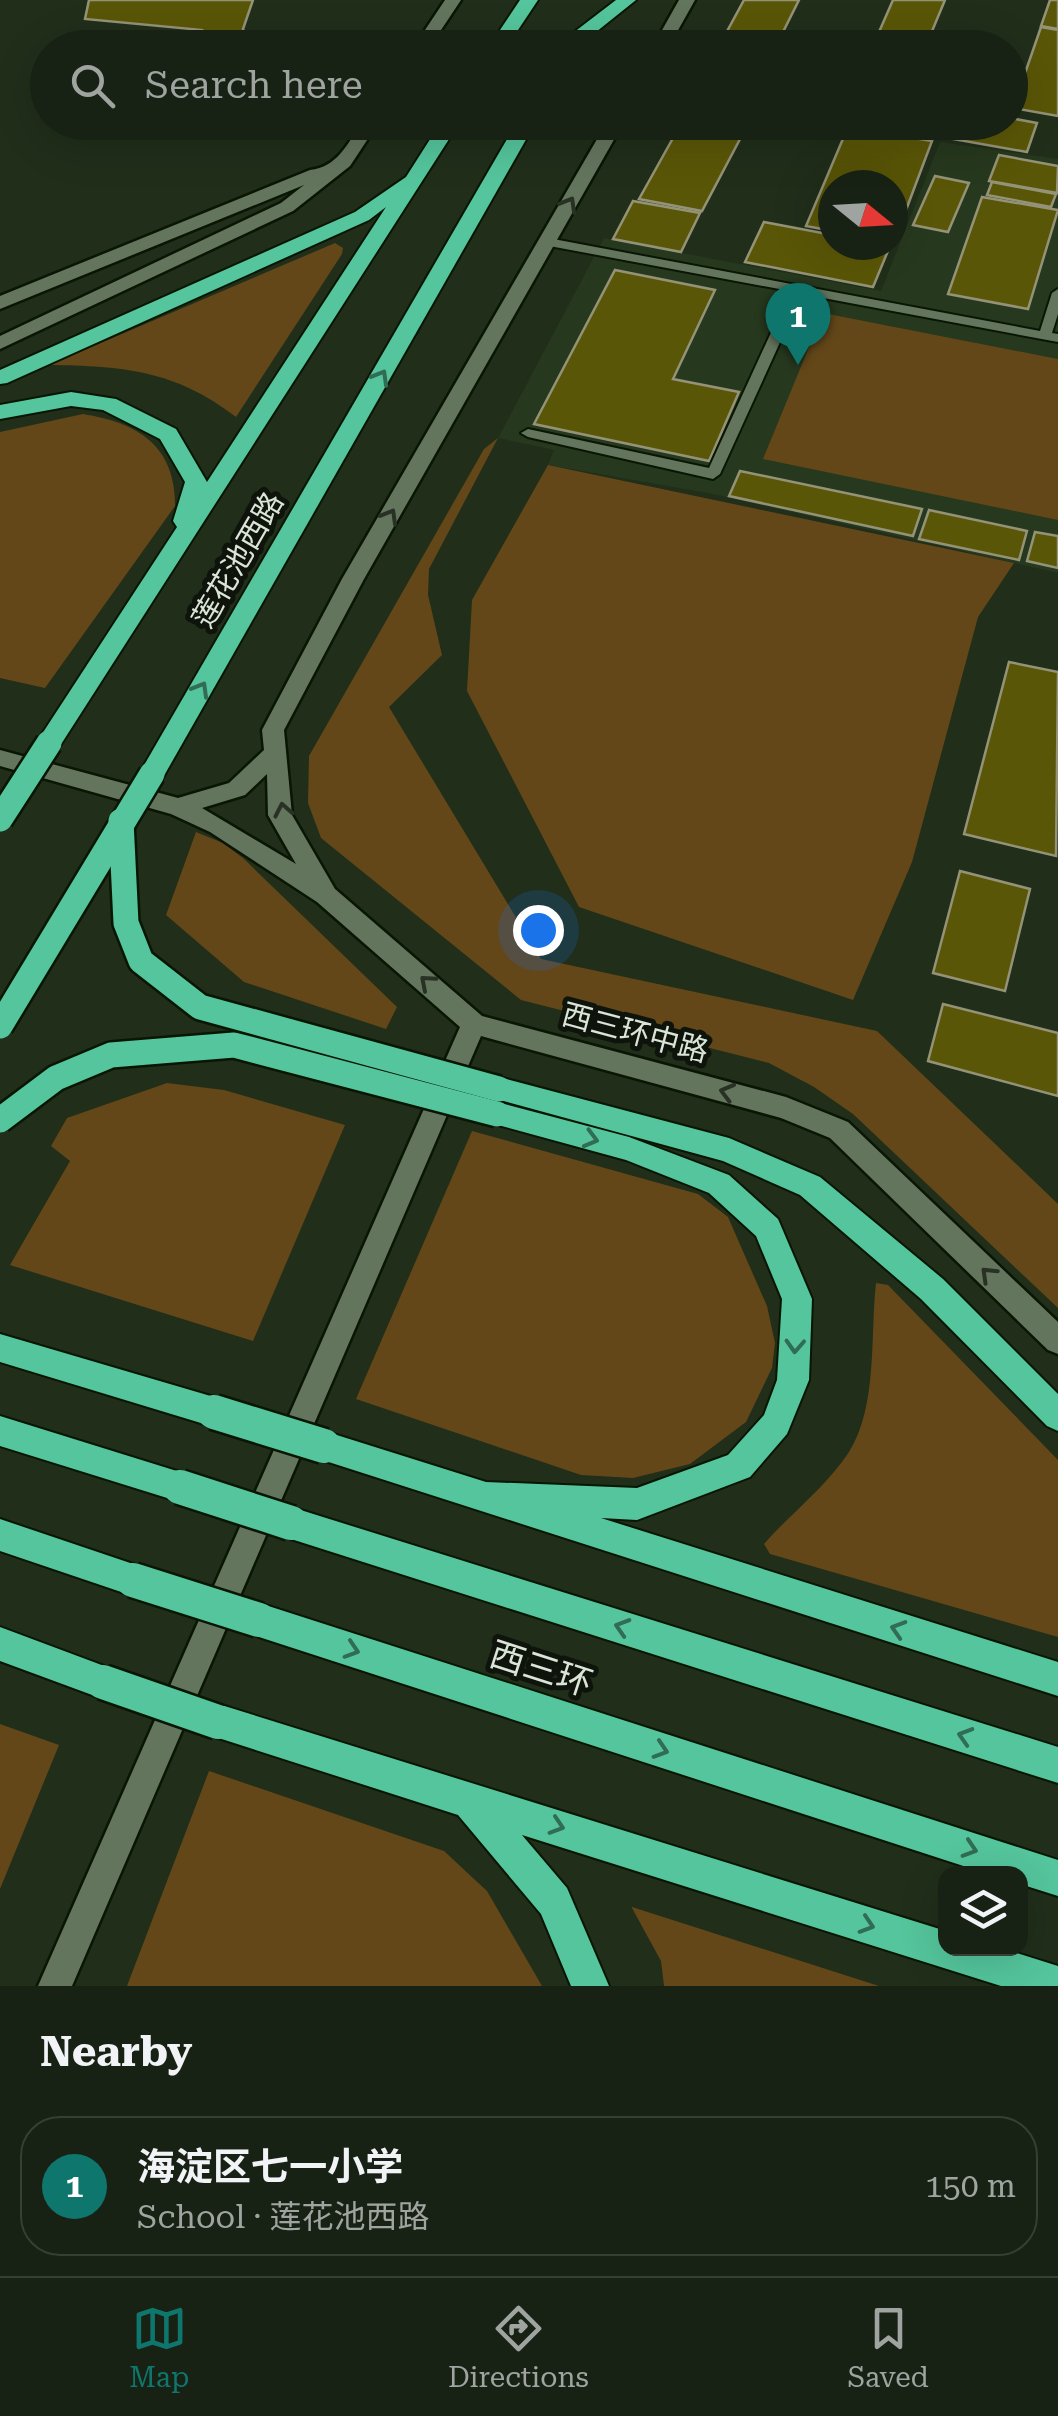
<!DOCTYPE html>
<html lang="en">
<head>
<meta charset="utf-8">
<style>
  :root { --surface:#182214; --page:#212a1d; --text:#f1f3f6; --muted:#9fa4a0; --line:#363f34; --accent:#0f766e }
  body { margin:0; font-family:"Roboto Serif","Noto Sans SC",serif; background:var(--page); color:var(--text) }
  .controls { position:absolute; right:30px; bottom:30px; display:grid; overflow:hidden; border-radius:20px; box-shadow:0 10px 40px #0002 }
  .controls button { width:90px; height:90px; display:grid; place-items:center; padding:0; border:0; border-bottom:2px solid var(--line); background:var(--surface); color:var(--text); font:50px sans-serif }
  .compass { position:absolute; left:818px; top:170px; width:90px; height:90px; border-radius:50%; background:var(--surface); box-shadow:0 10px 40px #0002; rotate:108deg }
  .you { position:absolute; left:538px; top:930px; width:35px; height:35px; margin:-25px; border:8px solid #fff; border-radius:50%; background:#1a73e8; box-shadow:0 0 0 15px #1a73e833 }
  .badge { display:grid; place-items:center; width:65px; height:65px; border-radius:50%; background:var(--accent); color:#fff; font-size:32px; font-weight:700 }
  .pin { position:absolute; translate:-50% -82px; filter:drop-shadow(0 2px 5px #0008) }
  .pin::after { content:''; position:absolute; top:52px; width:35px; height:30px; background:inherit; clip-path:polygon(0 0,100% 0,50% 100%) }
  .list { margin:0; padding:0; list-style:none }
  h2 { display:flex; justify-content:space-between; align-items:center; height:130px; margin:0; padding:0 40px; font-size:42px }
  h2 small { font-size:32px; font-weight:400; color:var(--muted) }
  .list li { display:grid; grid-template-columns:65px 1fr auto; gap:30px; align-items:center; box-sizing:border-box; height:140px; margin:0 20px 20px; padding:0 20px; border:2px solid var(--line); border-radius:40px }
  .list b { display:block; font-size:38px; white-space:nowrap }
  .list p { margin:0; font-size:32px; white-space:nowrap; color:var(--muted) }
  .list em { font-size:32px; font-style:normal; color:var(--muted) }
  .icon { flex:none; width:55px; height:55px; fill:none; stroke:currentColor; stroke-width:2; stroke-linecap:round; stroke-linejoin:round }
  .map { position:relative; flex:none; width:1058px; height:1986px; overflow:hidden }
  .search { position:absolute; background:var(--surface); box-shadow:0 10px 40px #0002; left:30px; right:30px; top:30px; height:110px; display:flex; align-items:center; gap:25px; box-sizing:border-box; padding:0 35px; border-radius:55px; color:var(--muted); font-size:38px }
  .sheet { height:290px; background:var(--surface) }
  nav { display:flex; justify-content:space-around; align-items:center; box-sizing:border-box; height:140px; border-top:2px solid var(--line); background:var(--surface); font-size:28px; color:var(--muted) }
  nav a { display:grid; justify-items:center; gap:5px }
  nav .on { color:var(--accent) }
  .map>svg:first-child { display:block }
  .built { fill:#26381e }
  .green { fill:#634719 }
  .building { fill:#5a5607; stroke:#949377; stroke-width:2.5 }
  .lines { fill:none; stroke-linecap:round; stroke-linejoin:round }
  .service-casing { stroke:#091604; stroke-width:4 }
  .tertiary-casing { stroke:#091604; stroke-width:5 }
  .trunk-casing { stroke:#091604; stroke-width:4 }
  .service { fill:#64755e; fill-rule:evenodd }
  .tertiary { fill:#64755e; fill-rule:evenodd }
  .trunk { fill:#54c59c; fill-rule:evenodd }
  .trunk-bridge-far1-casing { stroke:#091604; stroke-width:30; stroke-linecap:butt }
  .trunk-bridge-casing { stroke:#091604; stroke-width:39; stroke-linecap:butt }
  .trunk-bridge-far1 { stroke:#54c59c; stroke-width:25 }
  .trunk-bridge { stroke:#54c59c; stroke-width:34 }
  .oneway { stroke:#283124 }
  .oneway2 { stroke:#316c54 }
  .labels { text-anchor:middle; stroke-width:10; stroke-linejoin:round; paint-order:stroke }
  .street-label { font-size:30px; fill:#dae4d7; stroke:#0e140b }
  .near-street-label { font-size:35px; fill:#dae4d7; stroke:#0e140b }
</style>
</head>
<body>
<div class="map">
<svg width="1058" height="1986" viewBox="0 0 1058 1986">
  <rect width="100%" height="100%" fill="#202e1a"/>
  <polygon class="built" points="940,142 1058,159 1058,573 713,494 548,465 554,450 498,438 604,238 881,291"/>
  <g class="green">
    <path d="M335,243L343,248L342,254L236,417C175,370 123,366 49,365Z"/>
    <polygon points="823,313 1058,359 1058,520 763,459"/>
    <path d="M83,414C138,423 175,445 175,506L45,688L0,678V432Z"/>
    <polygon points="498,438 429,569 428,595 442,655 389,707 541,959 877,1031 1058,1204 1058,1308 853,1114 814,1087 769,1063 521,1000 321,838 308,803 309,756 484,449"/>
    <polygon points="548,465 1014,563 978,617 912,862 853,1000 579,907 467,691 472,600"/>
    <polygon points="196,832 223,843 243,858 397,1007 386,1029 244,982 166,915"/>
    <polygon points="167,1083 224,1090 345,1125 253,1341 10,1265 70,1161 51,1146 67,1118"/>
    <polygon points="472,1131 698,1194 728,1217 767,1306 775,1343 772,1368 746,1422 690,1464 633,1478 581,1475 356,1399"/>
    <path d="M876,1283L888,1285L1058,1460V1637L770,1554L764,1544C791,1513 826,1487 849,1452C878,1406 870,1335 876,1283Z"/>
    <polygon points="0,1724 59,1745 0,1889"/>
    <polygon points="209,1771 444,1851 487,1891 542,1986 127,1986"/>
    <polygon points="632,1908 632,1907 879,1986 664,1986 661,1961"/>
  </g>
  <g class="building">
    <polygon points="89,0 253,0 243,29 250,48 197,48 202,30 85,19"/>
    <polygon points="744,0 799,0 775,48 718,48"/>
    <polygon points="893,0 945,0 925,48 872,48"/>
    <polygon points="1050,0 1058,0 1058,29 1041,26"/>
    <polygon points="1041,27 1058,30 1058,116 1013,108"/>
    <polygon points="1010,118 1037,123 1027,152 903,130 906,122 1010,122"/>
    <polygon points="682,122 749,122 702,211 639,199"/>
    <polygon points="848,127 932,141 894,242 893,185 833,185 833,231 806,226"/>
    <polygon points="999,155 1058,166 1057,193 989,181"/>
    <polygon points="935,176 969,183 948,232 913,225"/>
    <polygon points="992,182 1056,194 1051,207 987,195"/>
    <polygon points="982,197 1058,210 1028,309 948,294"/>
    <polygon points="633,201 700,213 681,252 613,239"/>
    <polygon points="764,222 833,235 833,245 890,246 873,287 745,262"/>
    <polygon points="615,270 715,290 673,379 739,392 709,461 534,424"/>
    <polygon points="740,471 922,509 913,536 729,496"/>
    <polygon points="929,510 1027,531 1019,560 919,539"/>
    <polygon points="1035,532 1058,536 1058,568 1027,561"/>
    <polygon points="1009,662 1058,672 1056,856 964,834"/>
    <polygon points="960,871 1030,889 1005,991 933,973"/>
    <polygon points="943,1004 1058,1033 1058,1096 928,1061"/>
  </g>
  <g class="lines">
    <g class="service-casing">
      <polygon id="service" points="548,238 1040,331 1052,293 1058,289 1058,314 1052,333 1058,334 1058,342 802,294 720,474 713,479 528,437 521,433 528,429 709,468 790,291 544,245 544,239"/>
    </g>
    <g class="tertiary-casing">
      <g id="tertiary">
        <polygon points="445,0 461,0 429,48 413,48"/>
        <polygon points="679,0 695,0 668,48 652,48"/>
        <path d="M362,122H379L350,166L293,211L0,349V336L281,203L304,185L0,309V296L310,170C337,167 347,145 362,122Z"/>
        <path d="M607,122H624L364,579L284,730L292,815L335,889L482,1016L786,1097L848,1122L1058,1322V1354L1048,1350L830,1138L781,1118L481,1036L72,1986H38L460,1027L317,902L210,832L171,814L0,766V750L178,798L229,783L264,750L262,730L342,579ZM267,774L268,815L296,864L202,808L245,795Z"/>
      </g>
    </g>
    <g class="trunk-casing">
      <g id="trunk">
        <polygon points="520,0 538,0 506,48 488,48"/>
        <polygon points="616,0 636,0 581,44 569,44 569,36"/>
        <polygon points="441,122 460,122 58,749 40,749 37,743 40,737 177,527 173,521 185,482 160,439 103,410 71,406 0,419 0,405 71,392 116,399 176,429 207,482 386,207 369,220 7,383 0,384 0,370 355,212 406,177"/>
        <polygon points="517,122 536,122 161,781 143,781 139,774 143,767"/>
        <polygon points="499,1077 729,1138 820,1177 943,1279 1058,1394 1058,1431 1047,1426 921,1299 800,1195 723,1161 489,1097 485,1089 489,1081"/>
        <polygon points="497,1102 629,1137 729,1175 778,1219 812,1299 809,1380 787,1434 750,1477 637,1520 601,1518 1058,1662 1058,1696 313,1457 308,1446 313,1435 324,1431 486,1482 637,1488 728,1455 764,1415 777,1380 782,1299 756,1236 709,1193 626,1160 487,1122 483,1114 487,1106"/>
        <polygon points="0,1334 214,1397 225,1402 230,1412 225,1422 214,1427 0,1362"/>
        <polygon points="0,1416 180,1472 192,1476 196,1487 192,1498 180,1502 0,1446"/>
        <polygon points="291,1507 1058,1747 1058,1783 291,1539 279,1534 275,1523 279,1512"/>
        <polygon points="0,1519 145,1568 150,1580 145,1592 133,1596 0,1551"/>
        <polygon points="259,1603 1058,1860 1058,1896 1020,1884 1020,1874 988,1874 259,1637 247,1632 242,1620 247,1608"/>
        <polygon points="0,1627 115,1670 120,1682 115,1694 103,1699 0,1661"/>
        <polygon points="218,1704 946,1931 946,1948 1001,1948 1058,1966 1058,1986 1001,1986 522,1835 567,1888 609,1986 571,1986 541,1914 458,1815 206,1734 200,1722 206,1710"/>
      </g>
    </g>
    <use href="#service" class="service"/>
    <use href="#tertiary" class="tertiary"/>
    <use href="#trunk" class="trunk"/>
    <g class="trunk-bridge-far1-casing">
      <g id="trunk-bridge-far1">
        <polyline points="0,819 49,743"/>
        <polyline points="121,821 126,923 141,961 200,1007 499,1089"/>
        <polyline points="0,1026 152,774"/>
        <polyline points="0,1120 56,1078 111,1055 234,1045 497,1114"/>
      </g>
    </g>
    <g class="trunk-bridge-casing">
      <g id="trunk-bridge">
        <polyline points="214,1412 324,1446"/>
        <polyline points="180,1487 291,1523"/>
        <polyline points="133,1580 259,1620"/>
        <polyline points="103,1682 218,1722"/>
      </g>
    </g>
    <use href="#trunk-bridge-far1" class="trunk-bridge-far1"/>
    <use href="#trunk-bridge" class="trunk-bridge"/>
  </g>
  <defs><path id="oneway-chevron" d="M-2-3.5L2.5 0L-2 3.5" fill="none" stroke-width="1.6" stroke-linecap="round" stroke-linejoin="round" transform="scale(2.5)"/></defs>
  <g class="oneway">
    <use href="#oneway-chevron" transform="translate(569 204) rotate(-60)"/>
    <use href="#oneway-chevron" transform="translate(390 516) rotate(-60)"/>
    <use href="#oneway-chevron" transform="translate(283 810) rotate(-101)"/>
    <use href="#oneway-chevron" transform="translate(427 982) rotate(-139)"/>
    <use href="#oneway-chevron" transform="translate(727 1092) rotate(-165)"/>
    <use href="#oneway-chevron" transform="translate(988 1274) rotate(-136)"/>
  </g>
  <g class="oneway2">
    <use href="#oneway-chevron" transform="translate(381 377) rotate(-60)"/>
    <use href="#oneway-chevron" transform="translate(201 689) rotate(-60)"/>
    <use href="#oneway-chevron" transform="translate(591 1139) rotate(15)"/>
    <use href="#oneway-chevron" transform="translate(795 1346) rotate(93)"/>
    <use href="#oneway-chevron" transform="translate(622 1627) rotate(-163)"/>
    <use href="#oneway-chevron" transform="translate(898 1629) rotate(-163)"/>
    <use href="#oneway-chevron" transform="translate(352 1650) rotate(18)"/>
    <use href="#oneway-chevron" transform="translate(965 1736) rotate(-163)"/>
    <use href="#oneway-chevron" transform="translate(661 1750) rotate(18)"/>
    <use href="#oneway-chevron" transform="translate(557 1826) rotate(18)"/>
    <use href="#oneway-chevron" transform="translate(970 1849) rotate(18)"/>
    <use href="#oneway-chevron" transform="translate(867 1925) rotate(18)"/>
  </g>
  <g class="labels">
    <g class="street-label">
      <text transform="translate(238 560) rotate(-60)" y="10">莲花池西路</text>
      <text transform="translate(635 1033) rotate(15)" y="10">西三环中路</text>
    </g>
    <g class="near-street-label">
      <text transform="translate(541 1669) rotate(18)" y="12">西三环</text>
    </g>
  </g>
</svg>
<div class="controls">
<button><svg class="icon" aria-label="layers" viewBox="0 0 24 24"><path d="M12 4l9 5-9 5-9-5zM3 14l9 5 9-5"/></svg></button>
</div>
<svg class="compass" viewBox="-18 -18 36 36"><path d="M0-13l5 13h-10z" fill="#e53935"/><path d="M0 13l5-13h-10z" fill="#9fa4a0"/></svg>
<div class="you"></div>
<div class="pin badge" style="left:798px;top:365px">1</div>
<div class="search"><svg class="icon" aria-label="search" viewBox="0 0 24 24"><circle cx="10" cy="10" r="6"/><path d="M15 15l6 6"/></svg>Search here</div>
</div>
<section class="sheet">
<h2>Nearby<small></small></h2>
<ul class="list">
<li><span class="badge">1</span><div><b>海淀区七一小学</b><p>School · 莲花池西路</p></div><em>150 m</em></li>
</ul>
</section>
<nav>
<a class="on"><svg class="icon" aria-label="map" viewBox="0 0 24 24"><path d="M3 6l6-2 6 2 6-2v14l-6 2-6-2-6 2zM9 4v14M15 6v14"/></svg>Map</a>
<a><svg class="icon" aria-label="directions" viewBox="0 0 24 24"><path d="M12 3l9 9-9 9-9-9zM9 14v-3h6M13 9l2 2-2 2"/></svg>Directions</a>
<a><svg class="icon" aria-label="saved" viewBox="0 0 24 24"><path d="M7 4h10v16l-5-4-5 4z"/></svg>Saved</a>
</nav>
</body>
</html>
